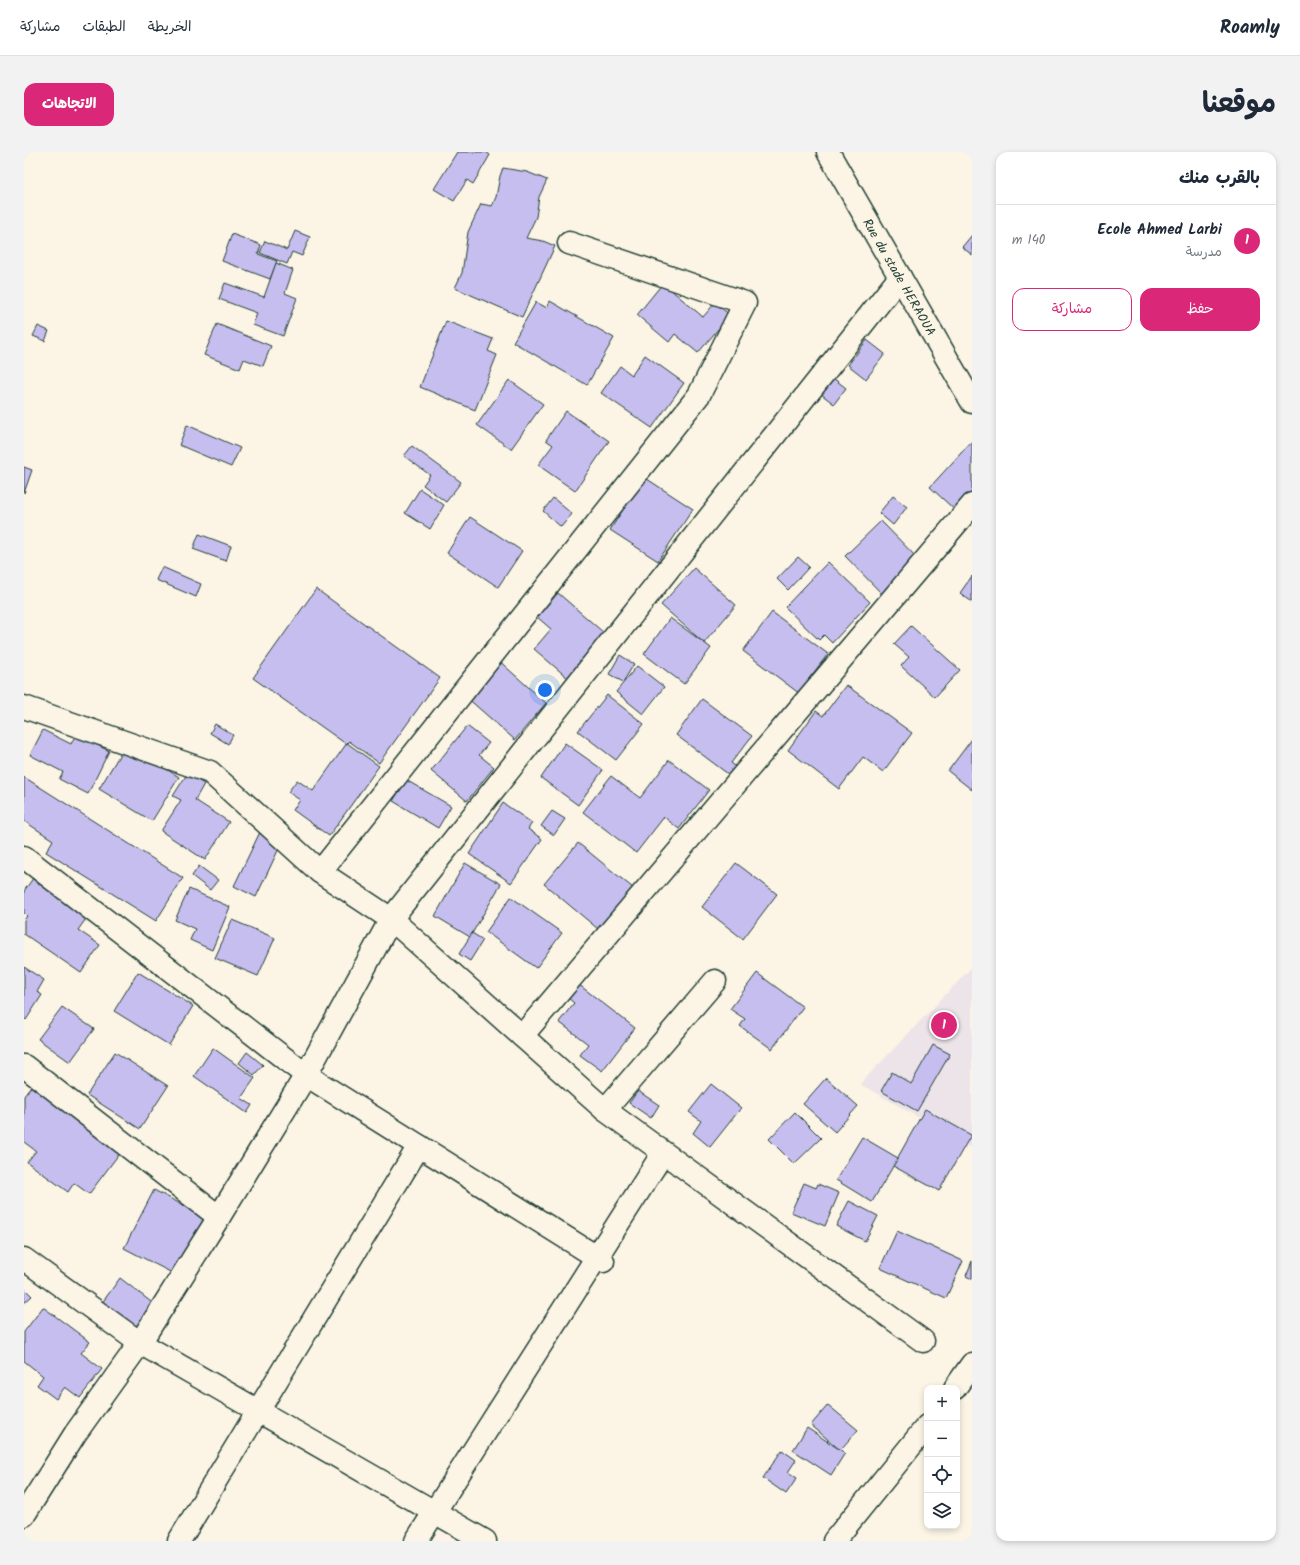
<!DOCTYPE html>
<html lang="ar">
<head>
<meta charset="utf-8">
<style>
  :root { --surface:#fff; --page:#f2f2f3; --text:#1f2937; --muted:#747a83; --line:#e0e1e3; --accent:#db2777 }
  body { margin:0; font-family:Kalam,"Playpen Sans Arabic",sans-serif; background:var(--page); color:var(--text); direction:rtl }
  .controls { position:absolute; right:12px; bottom:12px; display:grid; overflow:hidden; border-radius:8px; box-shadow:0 2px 6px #0003 }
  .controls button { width:36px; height:36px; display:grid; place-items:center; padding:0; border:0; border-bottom:1px solid var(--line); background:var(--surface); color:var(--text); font:20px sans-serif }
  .you { position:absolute; left:521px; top:538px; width:14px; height:14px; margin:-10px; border:3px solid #fff; border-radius:50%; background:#1a73e8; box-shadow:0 0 0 6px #1a73e833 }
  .badge { display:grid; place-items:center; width:26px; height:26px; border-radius:50%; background:var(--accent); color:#fff; font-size:13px; font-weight:700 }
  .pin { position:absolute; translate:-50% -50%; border:2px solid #fff; box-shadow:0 1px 4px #0006 }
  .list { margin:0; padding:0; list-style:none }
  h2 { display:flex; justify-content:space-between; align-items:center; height:52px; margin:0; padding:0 16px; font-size:17px }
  h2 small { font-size:13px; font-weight:400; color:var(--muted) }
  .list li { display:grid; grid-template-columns:26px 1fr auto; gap:12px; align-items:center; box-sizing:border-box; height:72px; padding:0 16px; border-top:1px solid var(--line) }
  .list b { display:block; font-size:15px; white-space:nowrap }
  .list p { margin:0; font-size:13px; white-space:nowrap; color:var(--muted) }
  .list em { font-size:13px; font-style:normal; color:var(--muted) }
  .actions { display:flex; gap:8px; padding:12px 16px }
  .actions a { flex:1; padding:9px 0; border:1px solid var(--accent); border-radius:12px; text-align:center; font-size:14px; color:var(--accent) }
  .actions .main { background:var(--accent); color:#fff }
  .icon { flex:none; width:22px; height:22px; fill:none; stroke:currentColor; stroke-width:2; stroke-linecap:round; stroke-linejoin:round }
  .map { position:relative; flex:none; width:948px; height:1389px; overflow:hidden; direction:ltr; border-radius:12px }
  header { display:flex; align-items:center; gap:24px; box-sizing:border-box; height:56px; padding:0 20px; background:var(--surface); border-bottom:1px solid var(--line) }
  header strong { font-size:19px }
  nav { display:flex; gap:22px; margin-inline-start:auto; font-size:14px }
  .intro { display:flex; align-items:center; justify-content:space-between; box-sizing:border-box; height:96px; padding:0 24px }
  h1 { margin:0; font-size:28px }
  .button { padding:10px 18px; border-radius:12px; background:var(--accent); color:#fff; font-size:14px; font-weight:700 }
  main { display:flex; gap:24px; padding:0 24px }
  aside { flex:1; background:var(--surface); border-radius:12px; box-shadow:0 2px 6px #0003 }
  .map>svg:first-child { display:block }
  .built { fill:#ece4e8 }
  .building { fill:#c7bef0; stroke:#1f3d34 }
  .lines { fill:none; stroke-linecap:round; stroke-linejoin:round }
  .minor-casing { stroke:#1f3d34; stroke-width:25 }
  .minor { stroke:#fcf5e5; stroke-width:22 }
  .labels { text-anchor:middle; stroke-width:3; stroke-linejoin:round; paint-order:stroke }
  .street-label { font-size:13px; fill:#1f3d34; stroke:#fcf5e5 }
</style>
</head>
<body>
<header>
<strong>Roamly</strong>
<nav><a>الخريطة</a><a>الطبقات</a><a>مشاركة</a></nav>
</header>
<div class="intro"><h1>موقعنا</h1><a class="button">الاتجاهات</a></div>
<main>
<aside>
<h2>بالقرب منك<small></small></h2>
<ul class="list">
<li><span class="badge">1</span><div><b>Ecole Ahmed Larbi</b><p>مدرسة</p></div><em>140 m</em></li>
</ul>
<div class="actions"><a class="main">حفظ</a><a>مشاركة</a></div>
</aside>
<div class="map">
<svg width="948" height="1389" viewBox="0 0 948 1389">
  <rect width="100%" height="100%" fill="#fcf5e5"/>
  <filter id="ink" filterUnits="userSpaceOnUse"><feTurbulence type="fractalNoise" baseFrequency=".025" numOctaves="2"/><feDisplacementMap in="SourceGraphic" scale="8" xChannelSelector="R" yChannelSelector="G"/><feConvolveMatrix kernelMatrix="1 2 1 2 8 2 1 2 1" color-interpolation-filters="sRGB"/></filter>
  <g filter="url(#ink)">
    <polygon class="built" points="948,815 948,996 836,932"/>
    <g class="building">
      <polygon points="433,0 462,0 466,3 449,32 443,28 430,49 410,37"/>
      <polygon points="479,16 503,20 523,28 515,45 512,65 502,86 519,89 531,94 498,165 431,136 438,121 444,80 457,52 468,54 472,45 476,24"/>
      <polygon points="271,79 286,85 278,104 268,100 263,112 236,101 241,89 263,98"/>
      <polygon points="208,82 237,93 234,102 253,109 246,127 198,109"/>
      <polygon points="948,83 948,103 938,95"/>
      <polygon points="252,111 269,118 261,141 273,146 259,184 229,173 233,161 195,147 201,131 240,145"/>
      <polygon points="639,131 679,165 691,151 706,163 674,201 651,182 645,190 613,163"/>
      <polygon points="526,149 590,186 563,233 489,190 512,150 523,156"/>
      <polygon points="422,169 469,187 464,199 473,203 451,258 396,235"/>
      <polygon points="193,172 247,194 239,214 220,207 216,217 180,203"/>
      <polygon points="14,174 25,179 21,189 9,184"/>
      <polygon points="843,188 861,202 842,227 824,213"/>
      <polygon points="621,203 660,231 628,276 577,241 596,214 608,223"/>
      <polygon points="809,226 822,236 810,252 797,242"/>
      <polygon points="485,228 519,252 487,297 453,273"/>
      <polygon points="542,259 585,289 551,339 514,313 529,293 522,288"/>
      <polygon points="163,273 216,296 207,315 155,293"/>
      <polygon points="948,289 948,343 933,360 906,335"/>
      <polygon points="388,294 437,330 422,350 399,333 406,323 380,304"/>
      <polygon points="0,315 8,318 0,341"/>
      <polygon points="620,325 669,357 634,409 586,378"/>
      <polygon points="396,337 420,353 406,377 381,361"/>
      <polygon points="869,344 883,355 869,373 855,361"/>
      <polygon points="529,346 548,362 537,375 519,359"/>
      <polygon points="446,365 498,399 474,435 423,401"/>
      <polygon points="857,369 898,411 862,446 821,404"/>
      <polygon points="175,382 207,394 202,409 169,397"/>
      <polygon points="774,405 785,415 764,438 753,427"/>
      <polygon points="804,410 846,450 808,491 800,483 795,488 761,455"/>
      <polygon points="138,415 177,432 172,445 132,428"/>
      <polygon points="670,416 712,453 680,491 637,453"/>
      <polygon points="948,424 948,450 936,441"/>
      <polygon points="292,437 416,526 355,611 325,589 322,592 229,526"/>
      <polygon points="534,441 580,481 561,504 564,506 545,527 510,497 527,477 513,465"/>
      <polygon points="748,460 804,502 784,528 790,532 780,545 719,499"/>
      <polygon points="646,466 687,496 660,532 620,502"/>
      <polygon points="887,474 936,518 911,545 877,514 885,505 870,492"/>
      <polygon points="596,503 610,512 599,530 585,522"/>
      <polygon points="473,507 522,551 491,588 441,544"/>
      <polygon points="613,514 640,535 619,562 592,540"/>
      <polygon points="822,533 888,581 859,620 839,605 815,637 764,598 792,559 799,564"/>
      <polygon points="583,543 620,572 592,608 554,579"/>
      <polygon points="678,547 728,584 707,611 715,617 708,625 652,583"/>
      <polygon points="191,572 209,583 204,592 186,581"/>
      <polygon points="443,574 465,591 455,603 470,615 443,649 407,619"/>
      <polygon points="19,578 47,592 52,582 85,599 64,642 35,627 39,620 6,603"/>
      <polygon points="948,587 948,638 924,619"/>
      <polygon points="323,591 355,614 305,684 269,658 276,648 264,640 273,628 289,639"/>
      <polygon points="541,591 579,618 554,653 517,626"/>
      <polygon points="102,592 155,625 128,669 75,637"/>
      <polygon points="645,608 685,638 655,677 640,665 612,701 559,660 587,624 616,646"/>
      <polygon points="163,622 180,632 171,648 205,670 181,708 137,679 157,648 149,644"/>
      <polygon points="0,625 159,726 132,769 22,700 29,688 0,669"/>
      <polygon points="382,628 427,654 414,676 369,649"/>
      <polygon points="479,651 508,671 504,677 518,687 487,731 445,702"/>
      <polygon points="528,659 541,667 530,683 517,674"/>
      <polygon points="236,680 258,690 232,745 210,734"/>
      <polygon points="554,691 609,736 574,777 520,732"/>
      <polygon points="441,711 477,732 446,785 411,764"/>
      <polygon points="712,711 753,742 719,787 678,755"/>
      <polygon points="175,714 194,728 186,738 168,724"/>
      <polygon points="12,722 64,764 54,778 76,793 57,821 0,782 0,768 3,764 0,761 0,739"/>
      <polygon points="165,737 206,755 188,798 166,788 171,777 151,768"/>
      <polygon points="487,745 538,781 512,816 462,780"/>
      <polygon points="208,768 251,786 234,824 191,806"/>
      <polygon points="448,781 459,788 446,809 435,802"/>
      <polygon points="0,815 20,828 13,840 18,843 2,868 0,866"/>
      <polygon points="114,820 169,854 145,893 90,859"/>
      <polygon points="733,821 779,855 748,897 716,874 721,867 706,857"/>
      <polygon points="554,832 611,876 578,919 556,903 564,892 535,870 550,851 544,846"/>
      <polygon points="38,855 70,877 46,910 14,887"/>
      <polygon points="909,893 926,902 893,959 857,939 868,920 887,932"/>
      <polygon points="189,896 231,926 217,946 228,953 223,961 170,924"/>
      <polygon points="91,900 144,934 116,977 63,943"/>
      <polygon points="223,900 239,913 230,923 215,911"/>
      <polygon points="802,926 834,954 811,980 779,952"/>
      <polygon points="9,932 98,998 65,1042 50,1031 44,1040 3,1010 12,999 0,990 0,944"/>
      <polygon points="687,932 717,956 686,995 669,981 677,969 665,960"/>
      <polygon points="614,939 635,953 627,966 605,951"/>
      <polygon points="901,957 947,983 915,1039 869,1014"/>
      <polygon points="771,960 797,986 770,1012 745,987"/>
      <polygon points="838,985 874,1006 848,1050 812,1028"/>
      <polygon points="780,1031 792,1036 794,1032 815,1041 801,1074 767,1060"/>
      <polygon points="130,1038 182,1065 152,1123 100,1096"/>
      <polygon points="825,1049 854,1064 841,1089 812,1074"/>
      <polygon points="873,1079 939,1109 922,1146 856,1116"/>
      <polygon points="948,1109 948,1127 942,1124"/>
      <polygon points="96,1126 131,1153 110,1182 75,1155"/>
      <polygon points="0,1136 8,1144 0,1151"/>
      <polygon points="19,1155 66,1190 57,1201 78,1217 56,1246 41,1235 32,1247 13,1233 19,1224 0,1209 0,1180"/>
      <polygon points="804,1253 834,1278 816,1298 787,1273"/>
      <polygon points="783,1276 821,1301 807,1323 769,1298"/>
      <polygon points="758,1298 772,1308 764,1320 773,1326 762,1342 739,1326"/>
    </g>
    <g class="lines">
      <g class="minor-casing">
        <g id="minor">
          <path id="s1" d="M804,0L948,250"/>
          <polyline points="0,555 186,620 296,720 367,767 581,958 691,829"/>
          <polyline points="0,705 282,923 579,1109"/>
          <polyline points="296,720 675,243 721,151 545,91"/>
          <polyline points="498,884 948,353"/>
          <polyline points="0,914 195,1065"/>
          <polyline points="581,958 899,1189"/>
          <polyline points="0,1107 116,1191 461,1389"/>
          <polyline points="931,1236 948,1212"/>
          <polyline points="0,1363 51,1282 116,1191 195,1065 282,923 367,767 876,125"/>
          <polyline points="155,1389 395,994"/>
          <polyline points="392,1389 639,1001"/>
          <polyline points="810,1389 903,1274"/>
        </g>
      </g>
      <use href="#minor" class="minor"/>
    </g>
  </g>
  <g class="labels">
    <g class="street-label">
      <text dy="5" stroke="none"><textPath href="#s1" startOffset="144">Rue du stade HERAOUA</textPath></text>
    </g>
  </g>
</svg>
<div class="controls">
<button>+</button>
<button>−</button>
<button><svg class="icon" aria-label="locate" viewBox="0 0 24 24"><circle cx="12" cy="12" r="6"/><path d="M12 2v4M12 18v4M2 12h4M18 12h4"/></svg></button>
<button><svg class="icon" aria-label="layers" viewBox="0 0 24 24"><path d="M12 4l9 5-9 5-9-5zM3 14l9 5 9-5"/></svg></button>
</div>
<div class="you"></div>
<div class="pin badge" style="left:920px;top:873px">1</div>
</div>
</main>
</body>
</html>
